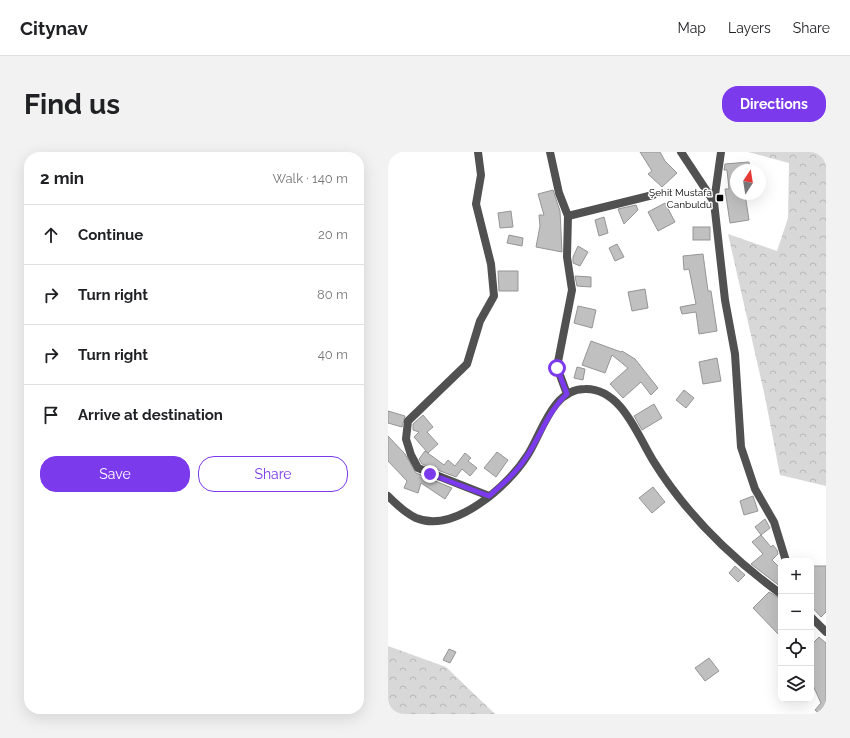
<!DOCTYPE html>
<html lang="en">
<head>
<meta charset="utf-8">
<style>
  :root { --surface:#fff; --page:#f2f2f2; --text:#202124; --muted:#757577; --line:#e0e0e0; --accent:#7c3aed }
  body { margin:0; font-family:Raleway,sans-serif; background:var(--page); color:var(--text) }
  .controls { position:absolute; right:12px; bottom:12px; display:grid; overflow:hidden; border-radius:8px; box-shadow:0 4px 16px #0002 }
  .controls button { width:36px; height:36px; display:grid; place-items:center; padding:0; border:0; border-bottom:1px solid var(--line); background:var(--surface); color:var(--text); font:20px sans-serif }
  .compass { position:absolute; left:342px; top:12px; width:36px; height:36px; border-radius:50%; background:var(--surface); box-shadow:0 4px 16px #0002; rotate:12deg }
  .stop { position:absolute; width:12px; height:12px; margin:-9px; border:3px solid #7c3aed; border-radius:50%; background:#fff }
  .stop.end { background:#7c3aed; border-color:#fff; box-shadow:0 1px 4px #0008 }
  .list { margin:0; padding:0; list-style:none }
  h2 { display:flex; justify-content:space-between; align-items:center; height:52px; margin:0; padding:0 16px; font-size:17px }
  h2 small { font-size:13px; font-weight:400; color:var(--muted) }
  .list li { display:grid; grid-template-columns:26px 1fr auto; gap:12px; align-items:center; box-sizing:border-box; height:60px; padding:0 16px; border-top:1px solid var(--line) }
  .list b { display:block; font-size:15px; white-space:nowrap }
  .list em { font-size:13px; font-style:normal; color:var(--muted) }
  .actions { display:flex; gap:8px; padding:12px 16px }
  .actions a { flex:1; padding:9px 0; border:1px solid var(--accent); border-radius:16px; text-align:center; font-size:14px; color:var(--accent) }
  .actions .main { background:var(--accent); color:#fff }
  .icon { flex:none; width:22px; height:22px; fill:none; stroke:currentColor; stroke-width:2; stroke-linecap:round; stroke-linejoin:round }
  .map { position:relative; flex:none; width:438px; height:562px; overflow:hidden; border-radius:16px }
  header { display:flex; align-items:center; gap:24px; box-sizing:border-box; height:56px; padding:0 20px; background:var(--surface); border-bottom:1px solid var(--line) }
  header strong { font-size:19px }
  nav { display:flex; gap:22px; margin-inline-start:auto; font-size:14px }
  .intro { display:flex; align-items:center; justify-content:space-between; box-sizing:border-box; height:96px; padding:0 24px }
  h1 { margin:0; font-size:28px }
  .button { padding:10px 18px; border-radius:16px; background:var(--accent); color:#fff; font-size:14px; font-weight:700 }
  main { display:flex; gap:24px; padding:0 24px }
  aside { flex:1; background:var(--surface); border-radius:16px; box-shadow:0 4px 16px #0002 }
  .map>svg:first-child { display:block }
  .forest { fill:url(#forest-crowns) }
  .building { fill:#c0c0c0; stroke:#959595 }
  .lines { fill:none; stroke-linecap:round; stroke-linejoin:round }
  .minor { stroke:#515151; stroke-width:8 }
  .tertiary { stroke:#515151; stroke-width:8 }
  .route { stroke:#7c3aed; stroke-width:5 }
  .poi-dot { fill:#000; stroke:#fff; stroke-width:1.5 }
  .labels { text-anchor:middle; stroke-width:3; stroke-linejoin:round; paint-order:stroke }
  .poi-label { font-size:10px; fill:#000; stroke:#fff; text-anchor:end }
</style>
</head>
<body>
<header>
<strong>Citynav</strong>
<nav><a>Map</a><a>Layers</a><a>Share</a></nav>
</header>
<div class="intro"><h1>Find us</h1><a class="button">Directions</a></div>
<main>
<aside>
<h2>2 min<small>Walk · 140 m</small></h2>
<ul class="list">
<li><svg class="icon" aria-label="ahead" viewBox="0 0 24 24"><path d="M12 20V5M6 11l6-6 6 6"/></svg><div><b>Continue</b></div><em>20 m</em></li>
<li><svg class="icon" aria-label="right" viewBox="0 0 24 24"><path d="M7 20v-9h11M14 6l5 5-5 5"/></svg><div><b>Turn right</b></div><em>80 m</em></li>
<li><svg class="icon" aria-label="right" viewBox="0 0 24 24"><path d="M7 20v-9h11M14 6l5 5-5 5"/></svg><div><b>Turn right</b></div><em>40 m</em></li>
<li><svg class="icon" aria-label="arrive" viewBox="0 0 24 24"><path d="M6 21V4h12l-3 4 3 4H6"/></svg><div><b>Arrive at destination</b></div></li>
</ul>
<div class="actions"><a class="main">Save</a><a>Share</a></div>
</aside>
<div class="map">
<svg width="438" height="562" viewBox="0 0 438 562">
  <defs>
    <pattern id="forest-crowns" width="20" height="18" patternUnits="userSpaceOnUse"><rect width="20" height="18" fill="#d8d8d8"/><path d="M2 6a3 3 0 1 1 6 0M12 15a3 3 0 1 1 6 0" fill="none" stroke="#b8b8b8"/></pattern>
  </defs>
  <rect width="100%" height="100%" fill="#fff"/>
  <g class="forest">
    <polygon points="360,0 438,0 438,334 392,323 377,245 340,82 389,99 400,66 401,11"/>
    <polygon points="0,494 58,515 107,562 0,562"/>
  </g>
  <g class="building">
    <polygon points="252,0 272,0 277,9 289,21 274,35 260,22 264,19"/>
    <polygon points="361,10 362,18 348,18 348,42 357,42 361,68 342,71 337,37 341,37 339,18 336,18 337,12"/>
    <polygon points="165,38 172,59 174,100 148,95 152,74 151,63 156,63 150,42"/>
    <polygon points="277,51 287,70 270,79 260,60"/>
    <polygon points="248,53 250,58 236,72 230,57"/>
    <polygon points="123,59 125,75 112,76 110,61"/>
    <polygon points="216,65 220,81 211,84 207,68"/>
    <rect x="305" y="75" width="17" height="13"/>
    <polygon points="121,83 135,86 134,94 119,91"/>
    <polygon points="229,92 236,105 227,109 221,96"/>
    <polygon points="190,94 200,100 192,114 185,111 185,105"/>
    <polygon points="315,102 320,139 323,139 329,179 311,182 308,160 294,162 292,155 308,152 301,117 296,118 295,104"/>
    <polygon points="110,119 130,119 130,139 111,139"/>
    <polygon points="187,124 203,125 203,135 189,134"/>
    <polygon points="257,137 260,156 244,159 240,140"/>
    <polygon points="190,154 208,158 204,176 186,171"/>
    <polygon points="203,189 233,200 234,199 247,207 270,236 263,243 253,230 235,246 222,232 240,216 224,203 217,221 194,213"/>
    <polygon points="329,206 333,229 315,232 311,210"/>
    <polygon points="189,215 197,217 195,228 186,226"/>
    <polygon points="296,238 306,246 298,256 288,248"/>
    <polygon points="266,252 274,266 254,278 246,264"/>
    <polygon points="0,259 17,264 14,275 0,271"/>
    <polygon points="35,263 45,275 39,280 50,292 40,301 26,285 31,280 25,278 25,272"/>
    <polygon points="0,284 17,302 28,321 64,336 57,347 33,331 30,341 16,336 19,329 0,309"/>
    <polygon points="37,299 56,313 60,308 67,314 77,301 83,306 80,309 89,316 82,324 74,317 68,325 34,312 31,307"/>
    <polygon points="109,300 120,308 108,325 96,316"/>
    <polygon points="265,335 277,350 264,361 251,346"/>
    <polygon points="365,344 370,359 356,363 352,349"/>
    <polygon points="377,367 382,376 373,383 367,375"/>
    <polygon points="373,383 383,395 385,393 389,398 390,402 384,408 393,417 393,435 363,412 375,402 364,390"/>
    <polygon points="347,414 357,423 350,430 341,421"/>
    <polygon points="423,414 438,414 438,460 433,465 423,454"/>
    <polygon points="381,440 393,447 393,485 365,456"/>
    <polygon points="431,485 438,491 438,562 432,562 427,558 433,551 423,529 423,493"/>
    <polygon points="61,497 68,500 62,511 55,508"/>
    <polygon points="321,506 331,519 317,529 307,516"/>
  </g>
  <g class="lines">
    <g class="minor">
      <polyline points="90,0 93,23 88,52 103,112 106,144 92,169 79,212 20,269 18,287 23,303 30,316 101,344"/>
      <polyline points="162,0 171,41 180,64 179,105 184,138 169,215 179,242"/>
      <polyline points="293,0 326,50"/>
      <polyline points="333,0 326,50 337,148 347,202 353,295 367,337 386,370 398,409"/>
      <polyline points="180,64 265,43"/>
    </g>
    <g class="tertiary">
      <path d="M0,344C8,352 17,361 28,366C66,382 120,334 139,304C154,281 164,237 197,237C234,236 250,285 266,310C299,363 342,405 393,442"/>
      <polyline points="423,465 438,480"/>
    </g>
  </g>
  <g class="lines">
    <path class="route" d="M42,322L101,344C115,332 129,320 139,304C153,283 160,259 179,242L169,216"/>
  </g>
  <rect class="poi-dot" x="328" y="42" width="8" height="8" rx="2"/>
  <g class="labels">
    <g class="poi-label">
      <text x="324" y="44">Şehit Mustafa<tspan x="324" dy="12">Canbuldu</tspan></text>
    </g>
  </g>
</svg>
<div class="controls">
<button>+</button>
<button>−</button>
<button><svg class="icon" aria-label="locate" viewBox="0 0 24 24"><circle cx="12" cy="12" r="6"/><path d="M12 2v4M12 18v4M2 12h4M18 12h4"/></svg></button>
<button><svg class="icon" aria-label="layers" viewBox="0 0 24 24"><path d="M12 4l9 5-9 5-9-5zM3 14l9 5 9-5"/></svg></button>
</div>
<svg class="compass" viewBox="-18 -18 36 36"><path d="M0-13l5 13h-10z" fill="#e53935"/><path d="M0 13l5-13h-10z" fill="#757577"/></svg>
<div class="stop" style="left:169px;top:216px"></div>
<div class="stop end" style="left:42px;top:322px"></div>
</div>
</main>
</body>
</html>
